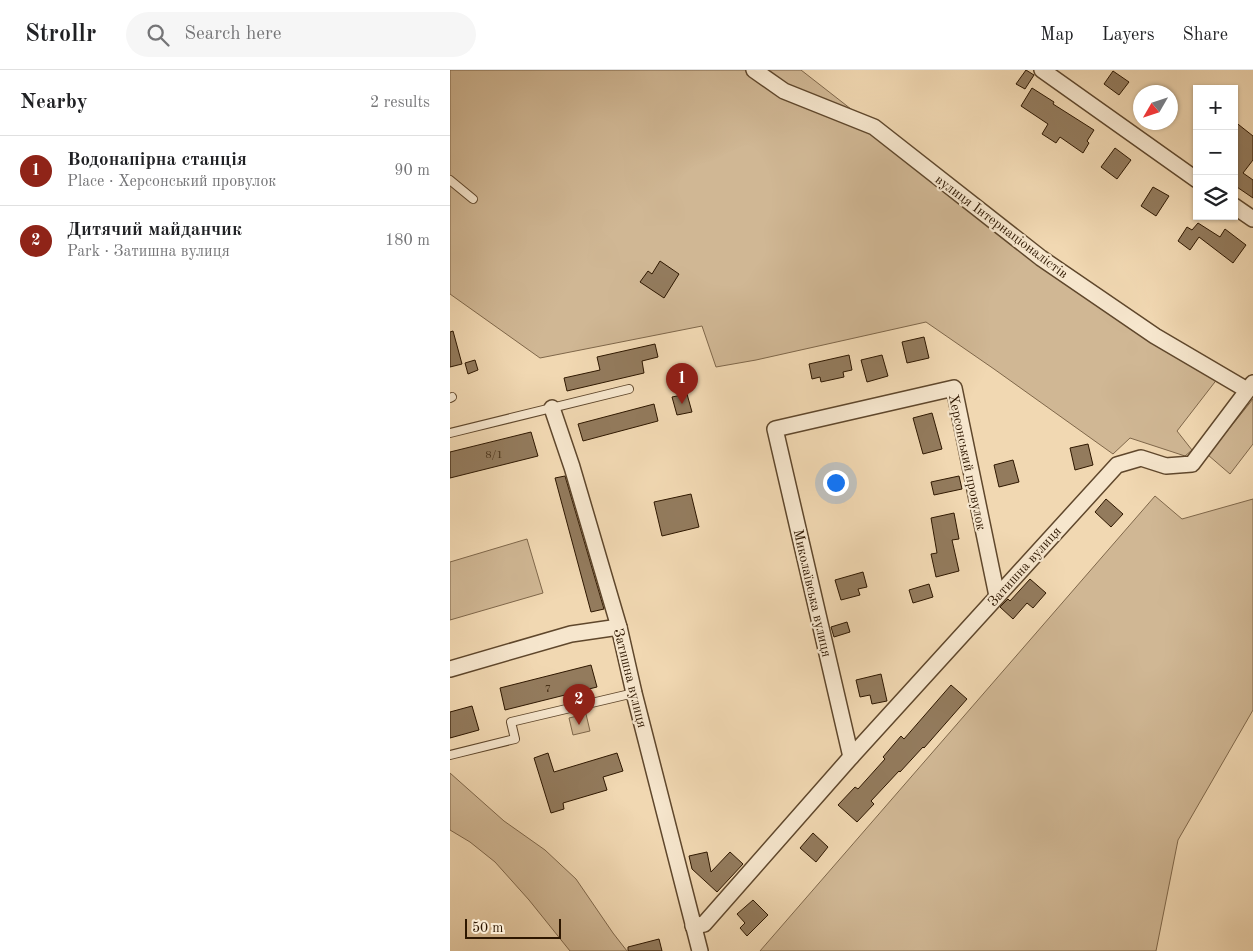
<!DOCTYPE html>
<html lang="en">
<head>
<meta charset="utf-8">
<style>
  :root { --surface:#fff; --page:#f6f6f6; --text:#202124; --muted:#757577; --line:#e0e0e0; --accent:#8f2418 }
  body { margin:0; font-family:"Old Standard TT",serif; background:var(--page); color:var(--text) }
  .controls { position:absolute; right:15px; top:15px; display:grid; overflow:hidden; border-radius:0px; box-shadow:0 1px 4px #0004 }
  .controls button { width:45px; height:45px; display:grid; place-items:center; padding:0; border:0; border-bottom:1px solid var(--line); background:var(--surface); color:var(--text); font:25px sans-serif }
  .compass { position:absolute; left:683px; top:15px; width:45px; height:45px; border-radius:50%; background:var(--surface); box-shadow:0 1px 4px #0004; rotate:231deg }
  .scale { position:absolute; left:15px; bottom:12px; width:96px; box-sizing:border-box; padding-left:5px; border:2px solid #2e1700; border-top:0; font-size:14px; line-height:18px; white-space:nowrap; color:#2e1700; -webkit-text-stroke:4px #f6e6cd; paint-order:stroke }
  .you { position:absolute; left:385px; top:412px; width:18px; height:18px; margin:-12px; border:4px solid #fff; border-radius:50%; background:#1a73e8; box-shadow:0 0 0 8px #1a73e833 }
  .badge { display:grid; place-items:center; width:32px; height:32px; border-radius:50%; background:var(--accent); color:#fff; font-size:16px; font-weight:700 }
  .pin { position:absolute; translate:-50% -41px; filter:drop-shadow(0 1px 2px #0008) }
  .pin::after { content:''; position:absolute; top:26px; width:18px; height:15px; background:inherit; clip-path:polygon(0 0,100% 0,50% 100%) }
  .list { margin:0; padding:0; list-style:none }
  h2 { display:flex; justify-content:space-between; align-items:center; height:65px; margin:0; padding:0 20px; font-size:21px }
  h2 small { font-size:16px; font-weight:400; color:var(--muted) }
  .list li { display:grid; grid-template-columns:32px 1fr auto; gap:15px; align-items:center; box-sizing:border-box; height:70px; padding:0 20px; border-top:1px solid var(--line) }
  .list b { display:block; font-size:19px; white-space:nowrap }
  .list p { margin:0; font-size:16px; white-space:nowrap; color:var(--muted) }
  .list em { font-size:16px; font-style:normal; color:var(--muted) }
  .icon { flex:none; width:28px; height:28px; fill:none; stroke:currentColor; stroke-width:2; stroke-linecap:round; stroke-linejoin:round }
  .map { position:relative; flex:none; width:803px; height:881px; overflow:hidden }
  header { display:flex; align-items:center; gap:30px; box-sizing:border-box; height:70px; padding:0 25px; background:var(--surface); border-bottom:1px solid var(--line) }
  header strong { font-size:24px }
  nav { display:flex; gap:28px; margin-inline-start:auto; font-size:18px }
  .search { width:350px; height:45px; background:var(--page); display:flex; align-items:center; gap:12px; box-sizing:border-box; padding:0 18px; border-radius:28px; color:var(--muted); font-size:19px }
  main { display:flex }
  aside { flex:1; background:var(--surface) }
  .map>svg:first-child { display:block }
  .green { fill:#d0b794; stroke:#7f674a }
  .building { fill:#937b5d; stroke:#2e1700 }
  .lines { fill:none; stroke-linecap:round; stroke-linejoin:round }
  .service-casing { stroke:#5f472c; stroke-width:10 }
  .minor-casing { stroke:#5f472c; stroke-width:18 }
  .service { stroke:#f6e6cd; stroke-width:8 }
  .minor { stroke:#f6e6cd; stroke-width:15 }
  .labels { text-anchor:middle; stroke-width:4.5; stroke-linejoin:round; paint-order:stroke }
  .number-label { font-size:11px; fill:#473017 }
  .street-label { font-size:14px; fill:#2e1700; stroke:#f6e6cd }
</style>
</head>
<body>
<header>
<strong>Strollr</strong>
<div class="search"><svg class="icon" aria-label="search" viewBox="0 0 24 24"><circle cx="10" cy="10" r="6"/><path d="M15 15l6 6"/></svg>Search here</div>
<nav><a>Map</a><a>Layers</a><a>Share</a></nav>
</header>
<main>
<aside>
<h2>Nearby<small>2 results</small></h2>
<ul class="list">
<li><span class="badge">1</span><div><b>Водонапірна станція</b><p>Place · Херсонський провулок</p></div><em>90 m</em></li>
<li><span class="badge">2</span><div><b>Дитячий майданчик</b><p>Park · Затишна вулиця</p></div><em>180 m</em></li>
</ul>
</aside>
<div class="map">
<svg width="803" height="881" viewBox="0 0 803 881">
  <rect width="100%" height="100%" fill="#f1d8b2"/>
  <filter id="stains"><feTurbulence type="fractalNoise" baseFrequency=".004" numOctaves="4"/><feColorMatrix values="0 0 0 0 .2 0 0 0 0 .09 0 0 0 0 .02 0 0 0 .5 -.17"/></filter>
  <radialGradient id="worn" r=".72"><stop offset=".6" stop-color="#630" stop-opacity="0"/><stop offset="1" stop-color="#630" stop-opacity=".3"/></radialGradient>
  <g class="green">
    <polygon points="0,0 351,0 424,57 768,308 727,361 742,380 735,386 680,368 663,384 544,299 476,252 306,290 266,297 252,256 90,288 0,224"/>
    <polygon points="803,329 803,374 780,404 758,385"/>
    <polygon points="705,426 732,449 803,429 803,640 728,770 706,881 310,881"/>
    <polygon points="77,469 93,523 0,550 0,492"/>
    <polygon points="136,644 140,661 123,665 119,648"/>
    <polygon points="0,703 54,751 95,780 126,809 163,863 177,881 120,881 79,830 45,792 20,772 0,760"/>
  </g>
  <g class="building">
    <polygon points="576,0 584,5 575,19 566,14"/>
    <polygon points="663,1 679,12 669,25 654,14"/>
    <polygon points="582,18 604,32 603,34 644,60 637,71 639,73 633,83 610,67 606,73 592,64 598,54 571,36"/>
    <polygon points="784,51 803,66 803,90 793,103 803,110 803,128 784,115"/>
    <polygon points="665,78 681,90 667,109 651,97"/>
    <polygon points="703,117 719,126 706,146 691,136"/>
    <polygon points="748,153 770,167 775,159 796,175 783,193 749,167 740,180 728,171 737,157 742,160"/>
    <polygon points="210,191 229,204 214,228 190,212 198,201 202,204"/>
    <polygon points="3,261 12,294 0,297 0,262"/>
    <polygon points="474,267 479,288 457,293 452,272"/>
    <polygon points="205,274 208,287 192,291 194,303 117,321 114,308 150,300 147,287"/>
    <polygon points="399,285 402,300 393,302 394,307 371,312 370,307 362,309 359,294"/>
    <polygon points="432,285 438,306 417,312 411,290"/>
    <polygon points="25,290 28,300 18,304 15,293"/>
    <polygon points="237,324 242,342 227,345 222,327"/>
    <polygon points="204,334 208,351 133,371 128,354"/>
    <polygon points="482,343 492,379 473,384 463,348"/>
    <polygon points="81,362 88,386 0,408 0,382"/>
    <polygon points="638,374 643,395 625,400 620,378"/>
    <polygon points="563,390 569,412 549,417 544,395"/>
    <polygon points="115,406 154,539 141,542 105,408"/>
    <polygon points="509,406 512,419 484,425 481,412"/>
    <polygon points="241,424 249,457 212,466 204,432"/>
    <polygon points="656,429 673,444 661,457 645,442"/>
    <polygon points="504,443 509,469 502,470 509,501 486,507 481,484 487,483 481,448"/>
    <polygon points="413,502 417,517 408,519 410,525 391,530 385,510"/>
    <polygon points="580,509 596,523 583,538 577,533 563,549 550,537 558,529 560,531"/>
    <polygon points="479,514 483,527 463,533 459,520"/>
    <polygon points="397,552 400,562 384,567 381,557"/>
    <polygon points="141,595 147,617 55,640 50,618"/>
    <polygon points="431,604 437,631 422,634 420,625 410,627 406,610"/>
    <polygon points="501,615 517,629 474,678 473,677 450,702 449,701 421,731 424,734 407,752 388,735 405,717 408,719 435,689 433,687 451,666 454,669"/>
    <polygon points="22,636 29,660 0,668 0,642"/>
    <polygon points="98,683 104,702 167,683 173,701 153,707 157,720 113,733 114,739 101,743 84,688"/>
    <polygon points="363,763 378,777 366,792 350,778"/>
    <polygon points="257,782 261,802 280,782 293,794 267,822 242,799 239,786"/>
    <polygon points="303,830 318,845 297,866 290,858 295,853 287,844"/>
    <polygon points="209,869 212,881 178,881 178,877"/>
  </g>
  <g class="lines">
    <g class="service-casing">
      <g id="service">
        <polyline points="0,110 23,129"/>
        <polyline points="0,328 2,327"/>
        <polyline points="0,363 179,319"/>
        <polyline points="0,685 65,669 61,652 184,623"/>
      </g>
    </g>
    <g class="minor-casing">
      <g id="minor">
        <polyline points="304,0 334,21 424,57 591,188 705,266 797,320"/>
        <polyline points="592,0 747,110"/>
        <polyline points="784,136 803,149"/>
        <polyline points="102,338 122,397 169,557 184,623 250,881"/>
        <polyline points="0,599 121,564 169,557"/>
        <polyline points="401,687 325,359 504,318 547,526"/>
        <polyline points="243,856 254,854 401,687 667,395 691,388 716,396 742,394 803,313"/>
      </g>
    </g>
    <use href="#service" class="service"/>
    <use href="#minor" class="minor"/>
  </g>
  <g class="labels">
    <g class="number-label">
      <text x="44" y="388">8/1</text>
      <text x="98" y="622">7</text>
    </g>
    <g class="street-label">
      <text transform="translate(552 156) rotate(37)" y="5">вулиця Інтернаціоналістів</text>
      <text transform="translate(518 392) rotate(78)" y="5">Херсонський провулок</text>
      <text transform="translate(574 496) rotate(-48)" y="5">Затишна вулиця</text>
      <text transform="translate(363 523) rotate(77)" y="5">Миколаївська вулиця</text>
      <text transform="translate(181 608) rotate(76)" y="5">Затишна вулиця</text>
    </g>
  </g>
  <rect width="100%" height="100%" filter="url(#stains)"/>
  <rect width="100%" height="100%" fill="url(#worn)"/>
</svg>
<div class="controls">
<button>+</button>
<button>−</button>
<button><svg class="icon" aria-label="layers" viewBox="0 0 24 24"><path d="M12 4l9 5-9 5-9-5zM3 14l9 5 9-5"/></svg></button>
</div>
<svg class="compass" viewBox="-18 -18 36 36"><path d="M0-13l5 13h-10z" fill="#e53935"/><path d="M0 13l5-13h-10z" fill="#757577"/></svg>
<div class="scale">50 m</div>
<div class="you"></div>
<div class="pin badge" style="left:232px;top:334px">1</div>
<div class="pin badge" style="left:129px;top:655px">2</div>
</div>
</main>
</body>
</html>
